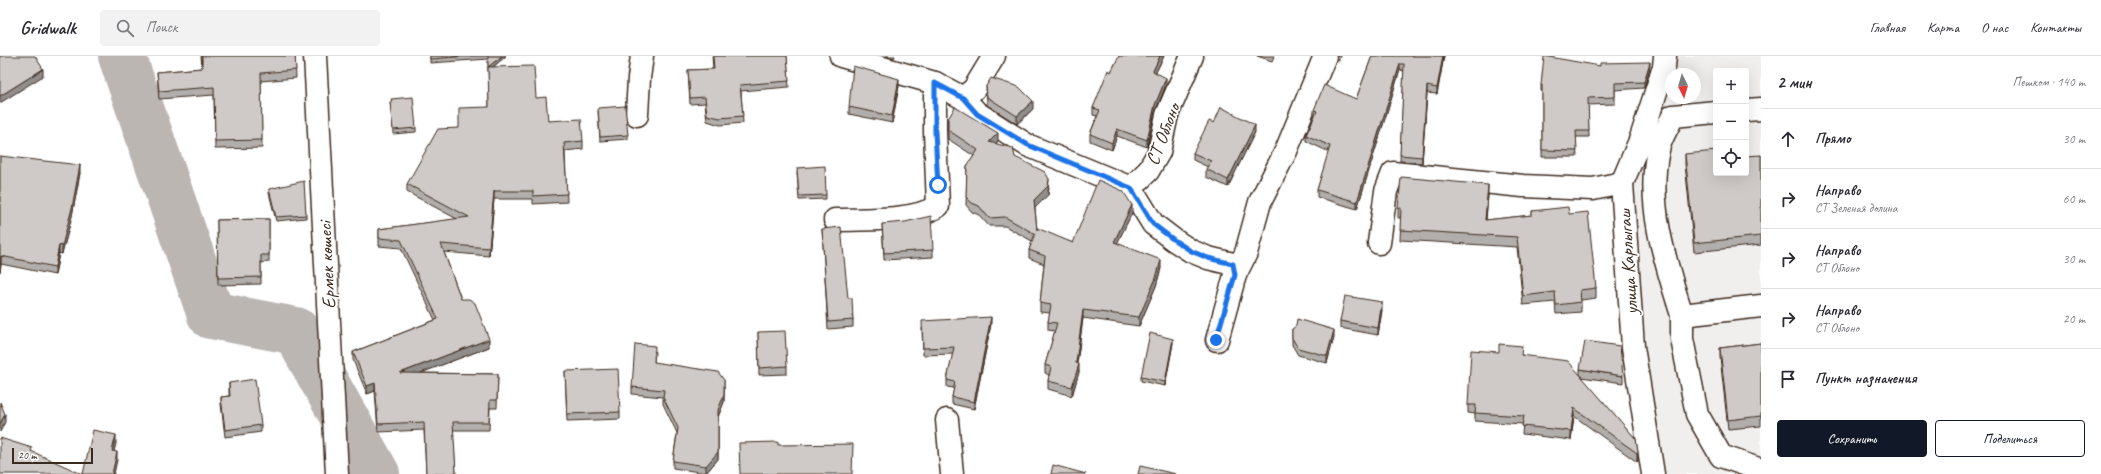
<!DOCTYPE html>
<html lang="ru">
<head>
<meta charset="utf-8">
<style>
  :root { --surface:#fff; --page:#f2f2f3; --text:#2b2b33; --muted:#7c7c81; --line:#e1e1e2; --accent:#111827 }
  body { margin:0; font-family:Caveat,sans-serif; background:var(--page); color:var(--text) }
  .controls { position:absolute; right:12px; top:12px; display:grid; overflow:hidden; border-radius:4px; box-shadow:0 4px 16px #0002 }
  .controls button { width:36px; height:36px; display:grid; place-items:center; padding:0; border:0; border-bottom:1px solid var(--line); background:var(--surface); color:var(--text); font:20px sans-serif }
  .compass { position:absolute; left:1665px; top:12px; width:36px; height:36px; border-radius:50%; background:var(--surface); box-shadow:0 4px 16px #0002; rotate:175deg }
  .scale { position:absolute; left:12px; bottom:10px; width:81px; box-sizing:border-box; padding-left:4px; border:2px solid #3b2a1e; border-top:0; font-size:11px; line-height:14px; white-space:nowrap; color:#3b2a1e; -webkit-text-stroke:3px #fff; paint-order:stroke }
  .stop { position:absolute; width:12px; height:12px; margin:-9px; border:3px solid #1a73e8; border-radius:50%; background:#fff }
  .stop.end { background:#1a73e8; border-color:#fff; box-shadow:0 1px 4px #0008 }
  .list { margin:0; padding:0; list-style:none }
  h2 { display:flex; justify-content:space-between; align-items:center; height:52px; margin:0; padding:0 16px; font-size:17px }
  h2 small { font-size:13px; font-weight:400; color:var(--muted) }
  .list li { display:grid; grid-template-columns:26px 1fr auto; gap:12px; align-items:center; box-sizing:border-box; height:60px; padding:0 16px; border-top:1px solid var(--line) }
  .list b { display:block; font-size:15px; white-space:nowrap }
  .list p { margin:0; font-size:13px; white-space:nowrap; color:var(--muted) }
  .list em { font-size:13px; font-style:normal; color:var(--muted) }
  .actions { display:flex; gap:8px; padding:12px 16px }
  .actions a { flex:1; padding:9px 0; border:1px solid var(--accent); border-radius:4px; text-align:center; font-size:14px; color:var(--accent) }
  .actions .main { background:var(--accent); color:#fff }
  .icon { flex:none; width:22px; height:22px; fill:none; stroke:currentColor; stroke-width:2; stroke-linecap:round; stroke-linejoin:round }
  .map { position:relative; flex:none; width:1761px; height:418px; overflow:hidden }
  header { display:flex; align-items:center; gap:24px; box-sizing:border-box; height:56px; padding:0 20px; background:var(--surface); border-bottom:1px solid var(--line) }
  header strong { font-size:19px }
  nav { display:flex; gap:22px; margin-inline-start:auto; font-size:14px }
  .search { width:280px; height:36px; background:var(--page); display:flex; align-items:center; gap:10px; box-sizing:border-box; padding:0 14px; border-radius:4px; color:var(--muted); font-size:15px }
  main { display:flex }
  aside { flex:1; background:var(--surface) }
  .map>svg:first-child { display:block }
  .built { fill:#f1efee; fill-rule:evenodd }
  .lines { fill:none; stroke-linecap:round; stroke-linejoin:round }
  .river { stroke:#bcb6b3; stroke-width:48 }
  .minor-casing { stroke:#3b2a1e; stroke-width:25 }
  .minor { stroke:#fff; stroke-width:22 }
  .wall { fill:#b2aeab; stroke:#3b2a1e }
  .shaded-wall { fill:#918d8b; stroke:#3b2a1e }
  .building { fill:#cfcac7; stroke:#3b2a1e }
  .route { stroke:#1a73e8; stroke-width:5 }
  .labels { text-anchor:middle; stroke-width:3.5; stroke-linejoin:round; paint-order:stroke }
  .street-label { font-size:19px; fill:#3b2a1e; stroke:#fff }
</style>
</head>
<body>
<header>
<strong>Gridwalk</strong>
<div class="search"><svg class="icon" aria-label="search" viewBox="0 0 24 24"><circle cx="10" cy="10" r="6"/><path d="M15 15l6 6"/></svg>Поиск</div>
<nav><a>Главная</a><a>Карта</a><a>О нас</a><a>Контакты</a></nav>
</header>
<main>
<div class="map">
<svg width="1761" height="418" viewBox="0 0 1761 418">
  <rect width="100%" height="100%" fill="#fff"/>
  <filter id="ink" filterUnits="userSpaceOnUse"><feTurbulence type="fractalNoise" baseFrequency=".025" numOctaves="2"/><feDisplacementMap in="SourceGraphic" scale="8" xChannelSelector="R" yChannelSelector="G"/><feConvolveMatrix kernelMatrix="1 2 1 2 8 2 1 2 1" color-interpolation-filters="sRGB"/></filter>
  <g filter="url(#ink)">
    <path class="built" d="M1665,0H1761V418H1653L1622,127ZM1716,15H1746V117H1716ZM1671,18H1695V42H1671Z"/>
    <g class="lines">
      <polyline class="river" points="122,0 211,259 296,275 376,418"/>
      <g class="minor-casing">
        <g id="minor">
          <polyline points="315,0 337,418"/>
          <polyline points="841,0 935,27 963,42 977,57 1027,89 1131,132"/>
          <polyline points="1192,0 1167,59 1159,96 1148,115 1131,132 1153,168 1174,184 1191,195 1208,202 1233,208 1235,219 1217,284"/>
          <polyline points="963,42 974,33 994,0"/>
          <polyline points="1746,54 1761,53"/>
          <path d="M1716,56L1673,60C1668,71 1660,83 1658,94C1646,149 1666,208 1682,259L1761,250"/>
          <polyline points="637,59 639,22 642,0"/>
          <path d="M835,164C865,163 913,166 938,150L935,76V27"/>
          <polyline points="1379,187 1386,135 1393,117 1523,130 1593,133 1622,127"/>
          <polyline points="1235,219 1246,197 1260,146 1286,95 1325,0"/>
          <polyline points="1682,259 1682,283 1697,358 1721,400 1761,414"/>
          <polyline points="947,364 952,418"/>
          <polyline points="1653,418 1633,291 1622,127 1641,82 1664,11 1665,0"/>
        </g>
      </g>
      <use href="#minor" class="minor"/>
    </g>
    <g class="wall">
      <polygon points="201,0 295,0 296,22 261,25 262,92 215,93 214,39 159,43 157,16 202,12"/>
      <polygon points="430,0 506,0 493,11 536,42 548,65 583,85 583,93 565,95 567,146 533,148 533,143 494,143 489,200 444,196 461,243 489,291 420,317 498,318 497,352 490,352 489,374 453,374 456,418 426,418 424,374 378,376 375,335 367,338 353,304 353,296 435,264 401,192 379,190 379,173 457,163 407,136 407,128 459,72 489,51 488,3 430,7"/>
      <polygon points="712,0 787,0 789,31 741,35 743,67 720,69 707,65 705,47 690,48 688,14 713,13"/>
      <polygon points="886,0 895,0 894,2"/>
      <polygon points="1119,0 1164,0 1156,16 1166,29 1155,56 1147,91 1117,80 1112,94 1090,85 1090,78 1097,60 1093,59 1093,52"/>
      <polygon points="1257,0 1274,0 1272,5"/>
      <polygon points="1336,0 1340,0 1339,5 1337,4"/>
      <polygon points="1372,0 1444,0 1437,38 1427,37 1422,107 1400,105 1404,15 1400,14 1357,153 1317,141 1317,134 1329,96 1306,85 1306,79 1314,61 1314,54 1356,43"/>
      <polygon points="1600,10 1650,12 1644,32 1615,34 1615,48 1588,49 1589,81 1576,81 1577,101 1542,101 1542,35 1541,35 1541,29"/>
      <polygon points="899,30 892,67 849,58 849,51"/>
      <polygon points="986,30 1033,53 1017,68 987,49"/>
      <polygon points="390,46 416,72 416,76 393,78"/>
      <polygon points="598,55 628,79 628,83 600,85"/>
      <polygon points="948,63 998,85 996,88 1015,101 1049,132 1048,139 1035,152 1037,174 1073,187 1132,157 1117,187 1161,212 1156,230 1139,270 1083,262 1077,307 1079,316 1072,340 1048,333 1048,325 1049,319 1045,317 1045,309 1055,275 1048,274 1048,266 1050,257 1040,256 1040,247 1044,208 1029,202 1029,194 1032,185 1005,170 989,170 979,159 972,156 966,149 967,110 974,100 948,83"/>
      <polygon points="1214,67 1255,76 1228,131 1206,121 1206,113 1208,111 1193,104 1193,97"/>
      <polygon points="1685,98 1716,117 1761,99 1761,189 1694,196 1685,108"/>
      <polygon points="0,100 80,117 72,160 62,198 59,197 55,219 1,208 0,216"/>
      <polygon points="797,116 826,139 826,143 799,144"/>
      <polygon points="269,133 306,159 306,162 276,165 269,137"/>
      <polygon points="1488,139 1486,164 1532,159 1532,155 1569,158 1596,232 1596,242 1581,244 1581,256 1556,258 1555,246 1523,249 1517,191 1400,184 1401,162 1398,162 1398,152"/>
      <polygon points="269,163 269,206 261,207 261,228 218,229 217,164"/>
      <polygon points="882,168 933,194 933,201 884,204"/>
      <polygon points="822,173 848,242 853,264 853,271 828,273"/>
      <polygon points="1382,254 1378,279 1340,272 1340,265"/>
      <polygon points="991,268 974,353 952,348 952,341 954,332 947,331 947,324 953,298 923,299 922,272"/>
      <polygon points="1292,273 1334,281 1327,307 1298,299 1292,289"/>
      <polygon points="758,276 787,310 787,318 759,319"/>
      <polygon points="1173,287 1165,330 1141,325 1141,321"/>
      <polygon points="1761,287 1761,370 1728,373 1720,301 1720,292"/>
      <polygon points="655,297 654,306 724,331 724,346 718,361 718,403 706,417 673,412 673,405 677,377 663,348 663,341 632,338 632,331"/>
      <polygon points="1522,299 1580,320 1580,313 1623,320 1623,327 1581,321 1636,383 1638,404 1637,406 1574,360 1571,384 1522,378 1523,368 1475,365 1475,358 1468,357 1468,349"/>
      <polygon points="565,315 620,356 620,363 567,365"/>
      <polygon points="229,327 261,369 261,376 225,381 221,348 221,341 229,340"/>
    </g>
    <g class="shaded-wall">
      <polygon points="502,0 506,0 488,15 488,11"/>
      <polygon points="1160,0 1164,0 1153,22 1153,15"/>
      <polygon points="1443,0 1444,0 1437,38 1437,32"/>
      <polygon points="1650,6 1650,12 1644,32 1644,26"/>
      <polygon points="1400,8 1400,14 1357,153 1357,146"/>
      <polygon points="43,13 43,20 0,47 0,40"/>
      <polygon points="1166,22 1166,29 1155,56 1147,91 1147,84 1155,49"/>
      <polygon points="899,23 899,30 892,67 892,60"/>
      <polygon points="1427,30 1427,37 1422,107 1422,101"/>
      <polygon points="1033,45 1033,53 1017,68 1017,60"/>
      <polygon points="1255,69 1255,76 1228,131 1228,124"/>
      <polygon points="1117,73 1117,80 1112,94 1112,87"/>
      <polygon points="998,77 998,85 989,94 989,86"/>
      <polygon points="80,109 80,117 72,160 62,198 62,190"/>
      <polygon points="1049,123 1048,139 1034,153 1034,144"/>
      <polygon points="1488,129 1488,139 1485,174 1485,164"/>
      <polygon points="494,135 494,143 489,200 489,192"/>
      <polygon points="1132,149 1132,157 1114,194 1114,186"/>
      <polygon points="59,189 59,197 55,219 55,211"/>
      <polygon points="1,200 1,208 0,216 0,208"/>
      <polygon points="1161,204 1161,212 1156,230 1139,270 1139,261"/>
      <polygon points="1382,246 1382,254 1378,279 1378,272"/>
      <polygon points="1083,254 1083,262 1076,315 1076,307"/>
      <polygon points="991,261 991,268 974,353 974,346"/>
      <polygon points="1334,274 1334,281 1327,307 1327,300"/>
      <polygon points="489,283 489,291 400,325 400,317"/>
      <polygon points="1173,283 1173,287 1165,330 1165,326"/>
      <polygon points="1079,308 1079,316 1072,340 1072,331"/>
      <polygon points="724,324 724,346 718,361 718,403 706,417 706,410"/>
      <polygon points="375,327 375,335 367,338 367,330"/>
      <polygon points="1574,352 1574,360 1571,384 1571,375"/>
      <polygon points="5,358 5,366 0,376 0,368"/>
      <polygon points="116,379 116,388 112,403 112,395"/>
      <polygon points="117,396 117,404 114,418 112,418"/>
      <polygon points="1638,396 1638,404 1637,406 1637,397"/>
    </g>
    <g class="building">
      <polygon points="0,0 35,0 43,13 0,40"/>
      <polygon points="202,0 295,0 296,14 261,17 262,84 215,85 214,31 159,35 157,16 202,12"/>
      <polygon points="430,0 469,0 430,3"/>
      <polygon points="488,0 502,0 488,11"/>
      <polygon points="713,0 787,0 789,25 740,29 743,60 720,62 707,59 705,41 690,42 688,14 714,13"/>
      <polygon points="1119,0 1160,0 1153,15 1166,22 1155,49 1147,84 1117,73 1112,87 1090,78 1100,54 1093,52 1108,14 1111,16"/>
      <polygon points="1372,0 1443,0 1437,32 1427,30 1422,101 1400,99 1404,8 1400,8 1357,146 1317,134 1330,90 1306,79 1317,55 1314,54 1324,29 1356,43"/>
      <polygon points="1544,0 1600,10 1600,7 1650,6 1644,26 1615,27 1615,41 1588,42 1589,75 1576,75 1577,95 1542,94 1542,29 1541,29"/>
      <polygon points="534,10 536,42 546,41 548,65 581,63 583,85 564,87 567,138 533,140 533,135 494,135 489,192 441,188 461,243 469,243 475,247 489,283 400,317 498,318 497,344 490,344 489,366 453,366 456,417 443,418 426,418 424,366 378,368 375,327 367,330 353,296 438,263 401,184 379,182 379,173 469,161 407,128 438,73 459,72 459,52 489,51 488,11"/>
      <polygon points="853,10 899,23 892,60 849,51"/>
      <polygon points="991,22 1019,31 1033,45 1017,60 987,41 986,30"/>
      <polygon points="413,41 416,72 393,74 390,46 392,46 391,43"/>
      <polygon points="625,50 628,79 600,81 598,52"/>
      <polygon points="955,51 998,77 989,86 1013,92 1015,101 1045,116 1049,123 1048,130 1034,144 1037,174 1037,172 1073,187 1098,124 1123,135 1132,149 1114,186 1161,204 1156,222 1139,261 1083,254 1076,307 1079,308 1072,331 1048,325 1051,311 1045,309 1057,267 1048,266 1051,249 1040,247 1045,200 1029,194 1035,178 1005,161 989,162 979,150 972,147 966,141 967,110 978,94 948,74 948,63"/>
      <polygon points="1221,51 1255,69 1228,124 1206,113 1211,105 1193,97 1209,65 1214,67"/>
      <polygon points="1716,95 1716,117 1746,117 1746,100 1761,99 1761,180 1694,187 1685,98"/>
      <polygon points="0,100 80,109 72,152 62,190 59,189 55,211 1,200 0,208"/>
      <polygon points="825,110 826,139 799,140 797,112"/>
      <polygon points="1401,121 1488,129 1485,164 1532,159 1532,155 1568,151 1569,158 1588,156 1596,232 1580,234 1581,246 1556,249 1555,236 1523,240 1517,181 1400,174 1401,152 1398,152"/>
      <polygon points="304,125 306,159 276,161 269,133"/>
      <polygon points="931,160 933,194 884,197 882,168 905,166"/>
      <polygon points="269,163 269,199 261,199 261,221 218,222 217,164"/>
      <polygon points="841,171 848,242 852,242 853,264 828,266 822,173"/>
      <polygon points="1345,240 1382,246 1378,272 1340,265"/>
      <polygon points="991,261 974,346 952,341 955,326 947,324 954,291 923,292 922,265"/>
      <polygon points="1297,263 1334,274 1327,300 1298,292 1292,282 1292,273 1296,270"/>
      <polygon points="785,275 787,310 759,312 758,276"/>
      <polygon points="1150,277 1173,283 1165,326 1141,321"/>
      <polygon points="1585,285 1620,290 1623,320 1580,313"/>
      <polygon points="1761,287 1761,360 1728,364 1720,292"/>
      <polygon points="635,288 655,290 654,306 718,316 724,324 724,339 718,354 718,396 706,410 673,405 678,372 663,341 664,334 632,331"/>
      <polygon points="1499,288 1522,290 1521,299 1568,305 1636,383 1638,396 1637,397 1574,352 1571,375 1522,370 1524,360 1475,357 1476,349 1468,349 1471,294 1499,296"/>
      <polygon points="618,313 620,356 567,358 565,315"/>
      <polygon points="255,323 261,369 225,374 221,341 230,340 229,327"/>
      <polygon points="0,346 5,358 0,368"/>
      <polygon points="93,374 116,379 112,395 117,396 112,418 83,418"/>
      <polygon points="0,382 32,392 31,395 82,418 0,418"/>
      <polygon points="778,386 778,389 853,388 852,418 740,418 739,387"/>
      <polygon points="1053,409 1086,418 1051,418"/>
      <polygon points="1140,410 1176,418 1138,418"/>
    </g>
  </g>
  <g class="lines" filter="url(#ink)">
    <polyline class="route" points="938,129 935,76 935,27 963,42 977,58 1028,89 1131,132 1153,168 1174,184 1191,195 1208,202 1233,208 1235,219 1216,284"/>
  </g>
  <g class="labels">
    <g class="street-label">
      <text transform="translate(1162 78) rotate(-69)" y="7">СТ Облоно</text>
      <text transform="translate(1627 206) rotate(-94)" y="7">улица Карлыгаш</text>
      <text transform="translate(326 209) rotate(-93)" y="7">Ермек көшесі</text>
    </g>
  </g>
</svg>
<div class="controls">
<button>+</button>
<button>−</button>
<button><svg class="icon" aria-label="locate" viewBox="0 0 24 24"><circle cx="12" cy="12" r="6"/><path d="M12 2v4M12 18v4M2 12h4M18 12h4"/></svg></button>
</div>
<svg class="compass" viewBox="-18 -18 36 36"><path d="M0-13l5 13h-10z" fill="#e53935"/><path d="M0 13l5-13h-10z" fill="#7c7c81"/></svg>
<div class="scale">20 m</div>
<div class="stop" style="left:938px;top:129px"></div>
<div class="stop end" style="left:1216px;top:284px"></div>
</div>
<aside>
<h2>2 мин<small>Пешком · 140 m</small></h2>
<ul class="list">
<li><svg class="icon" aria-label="ahead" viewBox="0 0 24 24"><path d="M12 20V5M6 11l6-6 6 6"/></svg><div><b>Прямо</b></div><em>30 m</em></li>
<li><svg class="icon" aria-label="right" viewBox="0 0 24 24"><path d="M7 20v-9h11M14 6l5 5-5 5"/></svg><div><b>Направо</b><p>СТ Зеленая долина</p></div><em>60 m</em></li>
<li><svg class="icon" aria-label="right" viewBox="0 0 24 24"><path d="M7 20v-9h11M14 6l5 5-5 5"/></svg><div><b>Направо</b><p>СТ Облоно</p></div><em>30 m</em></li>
<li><svg class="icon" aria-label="right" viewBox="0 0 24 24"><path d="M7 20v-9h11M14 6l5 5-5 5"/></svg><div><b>Направо</b><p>СТ Облоно</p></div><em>20 m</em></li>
<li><svg class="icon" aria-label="arrive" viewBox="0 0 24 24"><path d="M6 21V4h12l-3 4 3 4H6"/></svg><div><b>Пункт назначения</b></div></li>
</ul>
<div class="actions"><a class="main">Сохранить</a><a>Поделиться</a></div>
</aside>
</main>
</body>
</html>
